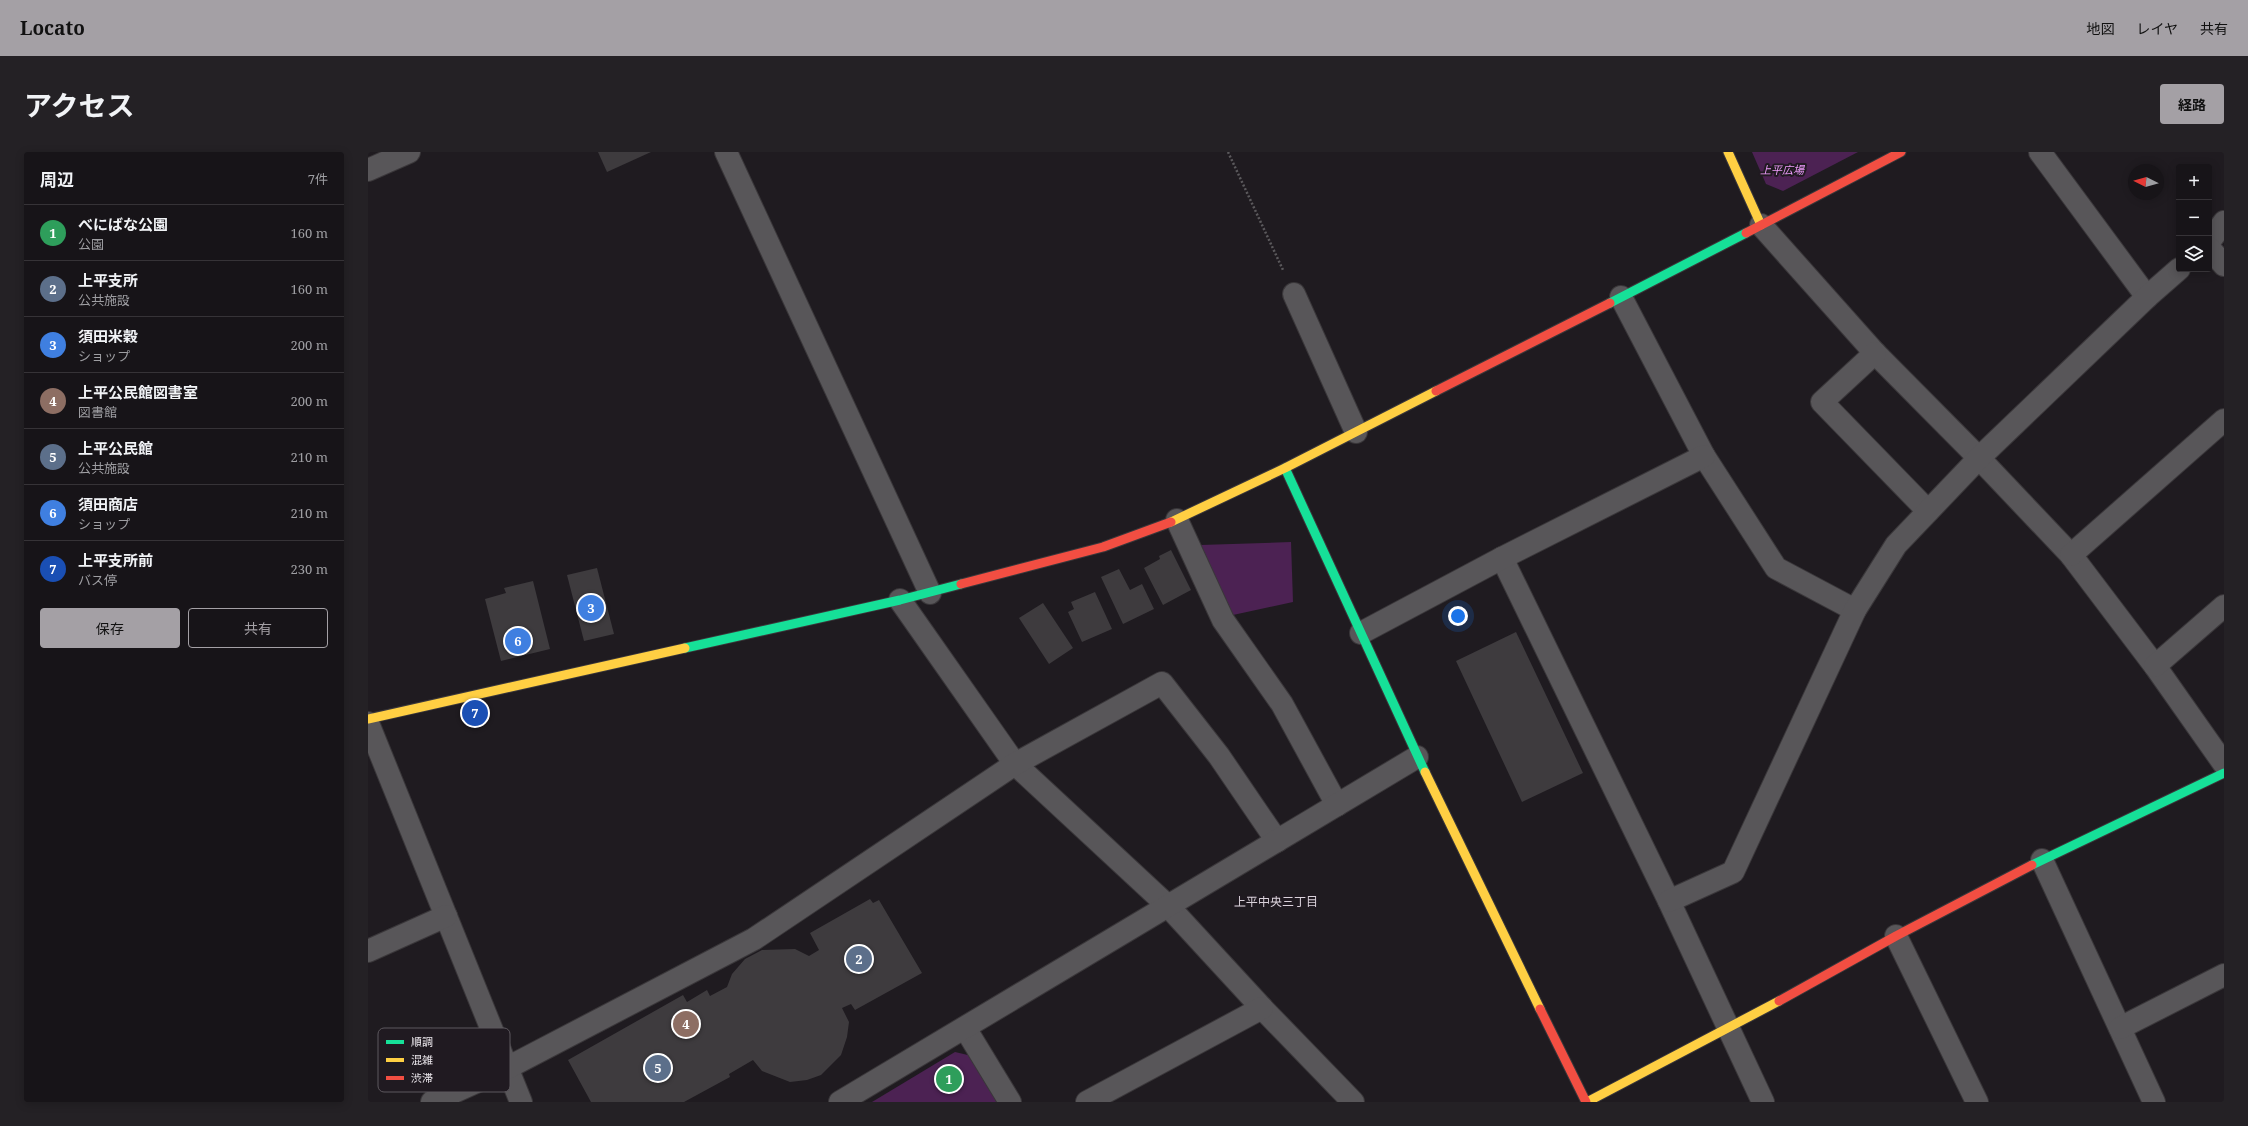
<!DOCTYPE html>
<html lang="ja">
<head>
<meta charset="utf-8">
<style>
  :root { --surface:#171418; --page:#242125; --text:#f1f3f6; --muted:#9e9ea2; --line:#363337; --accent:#a4a0a5 }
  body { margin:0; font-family:"Noto Serif","Noto Sans JP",serif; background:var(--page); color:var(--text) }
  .controls { position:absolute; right:12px; top:12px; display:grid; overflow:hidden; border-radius:4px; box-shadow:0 2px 10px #0003 }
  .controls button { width:36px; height:36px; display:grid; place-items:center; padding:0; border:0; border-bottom:1px solid var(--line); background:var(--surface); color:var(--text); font:20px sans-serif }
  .compass { position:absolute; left:1760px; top:12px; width:36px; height:36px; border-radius:50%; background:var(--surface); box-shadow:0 2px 10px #0003; rotate:275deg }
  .you { position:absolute; left:1090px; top:464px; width:14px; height:14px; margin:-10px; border:3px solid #fff; border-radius:50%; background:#1a73e8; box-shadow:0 0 0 6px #1a73e833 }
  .badge { display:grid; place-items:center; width:26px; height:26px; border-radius:50%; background:var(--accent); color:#fff; font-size:13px; font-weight:700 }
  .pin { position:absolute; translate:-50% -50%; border:2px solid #fff; box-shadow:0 1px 4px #0006 }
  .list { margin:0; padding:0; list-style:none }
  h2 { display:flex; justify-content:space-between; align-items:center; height:52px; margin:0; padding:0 16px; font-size:17px }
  h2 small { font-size:13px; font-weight:400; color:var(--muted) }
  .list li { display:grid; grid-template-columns:26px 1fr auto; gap:12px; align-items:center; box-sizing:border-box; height:56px; padding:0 16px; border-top:1px solid var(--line) }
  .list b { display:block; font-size:15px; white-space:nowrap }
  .list p { margin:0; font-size:13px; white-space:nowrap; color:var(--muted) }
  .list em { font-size:13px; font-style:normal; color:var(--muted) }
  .actions { display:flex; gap:8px; padding:12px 16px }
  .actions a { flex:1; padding:9px 0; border:1px solid var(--accent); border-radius:4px; text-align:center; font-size:14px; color:var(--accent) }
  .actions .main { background:var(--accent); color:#111 }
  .icon { flex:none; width:22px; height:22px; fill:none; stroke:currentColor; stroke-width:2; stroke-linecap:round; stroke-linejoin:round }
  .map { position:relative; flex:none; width:1856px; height:950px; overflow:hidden; border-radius:4px }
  header { display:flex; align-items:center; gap:24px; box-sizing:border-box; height:56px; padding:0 20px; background:var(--accent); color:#111 }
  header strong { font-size:19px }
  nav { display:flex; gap:22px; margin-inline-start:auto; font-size:14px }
  .intro { display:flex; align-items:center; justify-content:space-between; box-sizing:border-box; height:96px; padding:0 24px }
  h1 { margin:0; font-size:28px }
  .button { padding:10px 18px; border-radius:4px; background:var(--accent); color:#111; font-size:14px; font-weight:700 }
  main { display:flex; gap:24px; padding:0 24px }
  aside { flex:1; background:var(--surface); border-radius:4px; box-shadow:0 2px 10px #0003 }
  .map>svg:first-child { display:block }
  .green { fill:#4c2253 }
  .building { fill:#3e3b3e }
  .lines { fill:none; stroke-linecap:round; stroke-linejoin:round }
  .street-casing { stroke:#3a373a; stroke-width:24 }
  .fast-casing { stroke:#3a373a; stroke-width:11 }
  .slow-casing { stroke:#3a373a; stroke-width:11 }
  .jam-casing { stroke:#3a373a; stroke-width:11 }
  .path { stroke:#5b595c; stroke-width:2.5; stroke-dasharray:2 2; stroke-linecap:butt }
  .street { stroke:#585659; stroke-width:22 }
  .fast { stroke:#16e098; stroke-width:9 }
  .slow { stroke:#ffcf43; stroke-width:9 }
  .jam { stroke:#f24e42; stroke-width:9 }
  .labels { text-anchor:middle; stroke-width:4; stroke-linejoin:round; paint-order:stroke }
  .park-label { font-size:11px; font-style:italic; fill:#ee9cfc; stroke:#201a21 }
  .neighbourhood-label { font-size:12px; fill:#dad2db; stroke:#201a21 }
  .key { fill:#201a21; stroke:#5d585e; stroke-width:1 }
  .key-label { font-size:11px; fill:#ebe7ec }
</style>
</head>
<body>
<header>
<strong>Locato</strong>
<nav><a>地図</a><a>レイヤ</a><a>共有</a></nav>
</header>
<div class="intro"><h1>アクセス</h1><a class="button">経路</a></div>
<main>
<aside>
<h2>周辺<small>7件</small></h2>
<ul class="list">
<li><span class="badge" style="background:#2e9e5b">1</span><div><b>べにばな公園</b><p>公園</p></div><em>160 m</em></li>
<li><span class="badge" style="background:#5c6f8a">2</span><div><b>上平支所</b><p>公共施設</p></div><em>160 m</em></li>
<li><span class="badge" style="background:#3f7fe0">3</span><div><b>須田米穀</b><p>ショップ</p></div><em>200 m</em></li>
<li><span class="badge" style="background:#8d6e63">4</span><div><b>上平公民館図書室</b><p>図書館</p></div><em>200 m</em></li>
<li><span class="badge" style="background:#5c6f8a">5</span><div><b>上平公民館</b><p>公共施設</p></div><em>210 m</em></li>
<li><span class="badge" style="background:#3f7fe0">6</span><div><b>須田商店</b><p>ショップ</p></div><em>210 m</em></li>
<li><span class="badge" style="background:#1a4fb4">7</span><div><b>上平支所前</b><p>バス停</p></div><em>230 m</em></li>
</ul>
<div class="actions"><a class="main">保存</a><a>共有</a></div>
</aside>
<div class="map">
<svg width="1856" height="950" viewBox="0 0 1856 950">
  <rect width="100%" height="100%" fill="#1f1b20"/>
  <g class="green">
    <polygon points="1384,0 1490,0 1415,39 1398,32"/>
    <polygon points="923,390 925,450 865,463 832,393"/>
    <polygon points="587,900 604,904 632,950 504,950"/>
  </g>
  <g class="building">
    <polygon points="230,0 283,0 239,20"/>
    <polygon points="803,398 823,438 795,453 776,416 792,407 791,404"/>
    <polygon points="229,416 246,482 216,489 199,423"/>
    <polygon points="751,417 762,438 774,432 786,457 755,472 733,425"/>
    <polygon points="165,429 182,497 133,509 117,447 138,441 136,436"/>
    <polygon points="727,440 744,477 714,490 700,460 706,457 703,450"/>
    <polygon points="675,451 705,496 681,512 651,466"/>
    <polygon points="1148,480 1215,621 1154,650 1088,509"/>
    <polygon points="502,747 505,751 511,748 554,821 487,858 483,852 474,856 481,870 479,885 473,903 453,923 439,928 422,930 394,919 385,908 361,922 362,925 316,950 223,950 200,908 315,843 319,850 339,838 342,844 359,835 364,822 377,807 394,798 427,797 441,804 451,798 442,781"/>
  </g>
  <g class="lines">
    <g class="street-casing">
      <g id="street">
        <polyline points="358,0 562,441"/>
        <polyline points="1672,0 1779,145"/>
        <polyline points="0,18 41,0"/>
        <polyline points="1393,73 1507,201 1611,306 1703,403 1787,514 1856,612"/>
        <polyline points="1841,90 1856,70"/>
        <polyline points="1841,96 1856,113"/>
        <polyline points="926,142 988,280"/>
        <polyline points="1253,145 1336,304 1408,416 1487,458"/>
        <polyline points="1507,201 1454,250 1560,359"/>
        <polyline points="809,368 855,468 914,552 969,653"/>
        <polyline points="1703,403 1856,268"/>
        <polyline points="1134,406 1301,749 1395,950"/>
        <polyline points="532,448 647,612 800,754 894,856 985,950"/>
        <polyline points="993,481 1134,406 1336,304"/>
        <polyline points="1787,514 1856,454"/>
        <polyline points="0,571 153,950"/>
        <polyline points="1674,708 1786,950"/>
        <polyline points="1301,749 1365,720 1487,458 1528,393 1611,306 1779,145 1811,117"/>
        <polyline points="1528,784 1609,950"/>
        <polyline points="0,799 78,764"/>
        <polyline points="597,876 642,950"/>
        <polyline points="1752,876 1856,823"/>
        <polyline points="64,950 139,916 386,787 647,612 794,531 851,604 909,689"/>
        <polyline points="472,950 1049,605"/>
        <polyline points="719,950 894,856"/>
      </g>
    </g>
    <g class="fast-casing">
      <g id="fast">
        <polyline points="1242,151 1378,81"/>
        <polyline points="917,316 1057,620"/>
        <polyline points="317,496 532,448 593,432"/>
        <polyline points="1664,713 1856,621"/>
      </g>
    </g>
    <g class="slow-casing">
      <g id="slow">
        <polyline points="1360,0 1393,73"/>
        <polyline points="803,370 917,316 1068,239"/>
        <polyline points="0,567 317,496"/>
        <polyline points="1057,620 1172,857"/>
        <polyline points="1219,950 1411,849"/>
      </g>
    </g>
    <g class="jam-casing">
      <g id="jam">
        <polyline points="1378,81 1533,0"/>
        <polyline points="1068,239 1242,151"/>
        <polyline points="593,432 735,395 803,370"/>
        <polyline points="1411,849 1528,784 1664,713"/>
        <polyline points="1172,857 1218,950"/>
      </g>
    </g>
    <polyline class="path" points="860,0 915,118"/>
    <use href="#street" class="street"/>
    <use href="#fast" class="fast"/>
    <use href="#slow" class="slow"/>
    <use href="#jam" class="jam"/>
  </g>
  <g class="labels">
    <g class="park-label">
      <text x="1414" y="22">上平広場</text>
    </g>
    <g class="neighbourhood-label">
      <text x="908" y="754">上平中央三丁目</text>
    </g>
  </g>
  <rect x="10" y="876" width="132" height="64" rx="6" class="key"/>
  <rect x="18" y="888" width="18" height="4" fill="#16e098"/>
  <rect x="18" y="906" width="18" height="4" fill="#ffcf43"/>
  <rect x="18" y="924" width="18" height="4" fill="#f24e42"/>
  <g class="key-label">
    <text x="43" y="894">順調</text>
    <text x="43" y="912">混雑</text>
    <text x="43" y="930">渋滞</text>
  </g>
</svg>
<div class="controls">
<button>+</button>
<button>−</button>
<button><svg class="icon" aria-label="layers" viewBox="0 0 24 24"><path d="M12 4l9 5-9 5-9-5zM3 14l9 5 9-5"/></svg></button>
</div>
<svg class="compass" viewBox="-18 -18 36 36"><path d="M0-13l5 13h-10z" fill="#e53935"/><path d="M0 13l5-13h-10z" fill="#9e9ea2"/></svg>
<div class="you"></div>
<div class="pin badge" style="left:581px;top:927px;background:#2e9e5b">1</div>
<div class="pin badge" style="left:491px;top:807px;background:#5c6f8a">2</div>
<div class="pin badge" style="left:223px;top:456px;background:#3f7fe0">3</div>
<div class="pin badge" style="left:318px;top:872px;background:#8d6e63">4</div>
<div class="pin badge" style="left:290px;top:916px;background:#5c6f8a">5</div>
<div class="pin badge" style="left:150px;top:489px;background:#3f7fe0">6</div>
<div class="pin badge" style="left:107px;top:561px;background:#1a4fb4">7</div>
</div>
</main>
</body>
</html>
